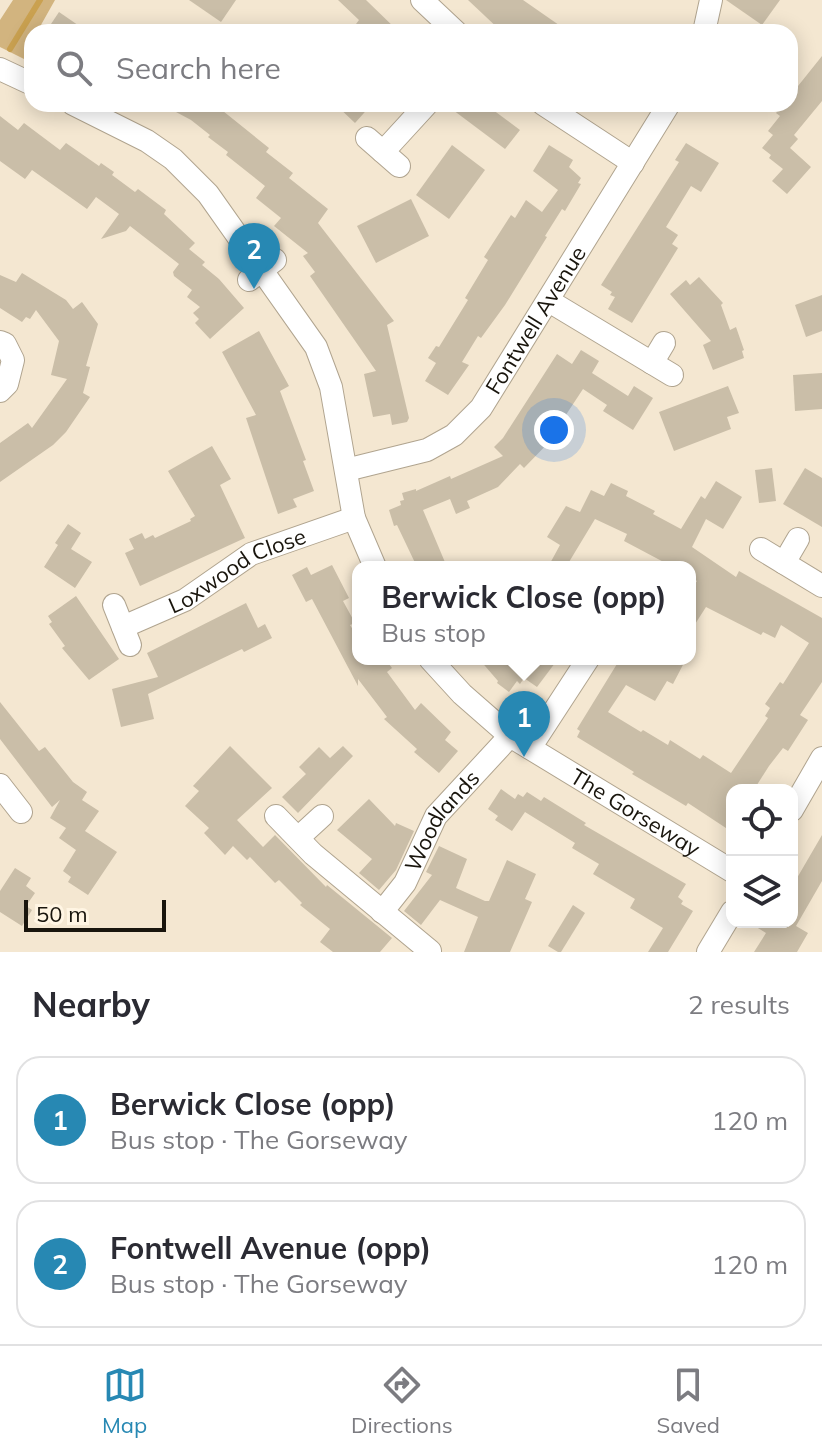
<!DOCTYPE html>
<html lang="en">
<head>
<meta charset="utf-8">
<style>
  :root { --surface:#fff; --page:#f7f7f7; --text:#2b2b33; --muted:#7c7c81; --line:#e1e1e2; --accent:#2788b3 }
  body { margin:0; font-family:Mulish,sans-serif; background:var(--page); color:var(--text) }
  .controls { position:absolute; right:24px; bottom:24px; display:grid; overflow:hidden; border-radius:16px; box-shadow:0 4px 20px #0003 }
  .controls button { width:72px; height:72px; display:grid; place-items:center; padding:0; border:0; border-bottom:2px solid var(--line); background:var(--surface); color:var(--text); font:40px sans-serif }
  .scale { position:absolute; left:24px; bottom:20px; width:142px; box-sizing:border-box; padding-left:8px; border:4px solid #19150d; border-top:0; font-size:22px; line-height:28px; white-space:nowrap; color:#19150d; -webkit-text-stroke:6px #fff5e3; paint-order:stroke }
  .you { position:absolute; left:554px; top:430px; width:28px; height:28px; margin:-20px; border:6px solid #fff; border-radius:50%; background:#1a73e8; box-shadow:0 0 0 12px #1a73e833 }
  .badge { display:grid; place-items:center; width:52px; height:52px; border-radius:50%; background:var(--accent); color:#fff; font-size:26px; font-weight:700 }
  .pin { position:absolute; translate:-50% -66px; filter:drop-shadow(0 2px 4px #0008) }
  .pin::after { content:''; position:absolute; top:42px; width:28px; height:24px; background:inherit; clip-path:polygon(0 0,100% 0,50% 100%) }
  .popup { position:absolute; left:352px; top:561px; width:344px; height:104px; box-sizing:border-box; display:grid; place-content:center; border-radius:16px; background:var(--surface); filter:drop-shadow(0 2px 6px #0005); font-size:26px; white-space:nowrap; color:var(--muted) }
  .popup b { font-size:30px; color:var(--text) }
  .popup::after { content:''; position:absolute; left:50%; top:100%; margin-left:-16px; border:16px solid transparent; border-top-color:var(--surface) }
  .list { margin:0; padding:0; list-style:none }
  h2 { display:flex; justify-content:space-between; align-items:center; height:104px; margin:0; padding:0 32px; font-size:34px }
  h2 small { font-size:26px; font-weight:400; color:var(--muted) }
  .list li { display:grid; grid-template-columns:52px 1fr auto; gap:24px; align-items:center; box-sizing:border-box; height:128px; margin:0 16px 16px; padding:0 16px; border:2px solid var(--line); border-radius:24px }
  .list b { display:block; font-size:30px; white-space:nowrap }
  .list p { margin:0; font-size:26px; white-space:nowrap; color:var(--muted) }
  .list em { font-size:26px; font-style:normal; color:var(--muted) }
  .icon { flex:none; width:44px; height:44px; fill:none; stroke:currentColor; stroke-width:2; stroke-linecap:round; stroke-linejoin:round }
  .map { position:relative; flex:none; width:822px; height:952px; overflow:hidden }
  .search { position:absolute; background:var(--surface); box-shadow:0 4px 20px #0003; left:24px; right:24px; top:24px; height:88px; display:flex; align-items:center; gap:20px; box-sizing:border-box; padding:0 28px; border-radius:24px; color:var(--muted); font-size:30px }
  .sheet { height:392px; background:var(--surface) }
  nav { display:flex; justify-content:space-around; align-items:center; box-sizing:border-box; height:112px; border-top:2px solid var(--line); background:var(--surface); font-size:22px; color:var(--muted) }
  nav a { display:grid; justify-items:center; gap:4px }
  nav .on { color:var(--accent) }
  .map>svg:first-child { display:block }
  .green { fill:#d2b47f }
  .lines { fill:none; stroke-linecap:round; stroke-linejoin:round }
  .stream { stroke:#caa150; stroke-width:6 }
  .building { fill:#cabea8 }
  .street-casing { stroke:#b0a48f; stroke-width:24 }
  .street { stroke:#fff; stroke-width:22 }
  .labels { text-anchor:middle; stroke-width:7; stroke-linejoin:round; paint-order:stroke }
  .street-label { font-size:22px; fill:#19150d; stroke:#fff5e3 }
</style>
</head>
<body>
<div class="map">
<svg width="822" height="952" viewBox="0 0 822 952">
  <rect width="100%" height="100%" fill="#f4e7d1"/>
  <polygon class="green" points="13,0 55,0 37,32 32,32 32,43 24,59 0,47 0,20"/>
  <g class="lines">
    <polyline class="stream" points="10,49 40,0"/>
  </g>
  <g class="building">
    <polygon points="189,0 236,0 221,22"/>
    <polygon points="338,0 366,0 399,32 364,32 356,24 359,20"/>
    <polygon points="468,0 523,0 569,32 502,32"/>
    <polygon points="726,0 780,0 762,25"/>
    <polygon points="59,12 88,32 61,32 51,24"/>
    <polygon points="822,56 822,101 794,135 798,139 790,148 811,167 787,194 772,181 783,169 769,158 771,155 762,148 773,135 768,131 780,116 776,113 784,104 790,104 790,96"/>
    <polygon points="161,104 228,104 223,111 269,148 266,152 293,173 289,178 328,209 318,223 394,321 387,325 409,418 407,422 392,425 390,414 373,417 364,374 376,371 310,276 315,272 303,256 308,253 274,226 281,218 256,198 265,186 226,155 228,152 208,137 210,135 191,120"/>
    <polygon points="335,104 372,104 355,123"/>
    <polygon points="445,104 485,104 520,130 505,149"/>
    <polygon points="0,116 18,130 24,123 60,150 66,143 99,166 101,163 114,172 112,175 135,192 138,189 166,210 164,214 195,243 189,249 205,262 202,265 219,279 244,308 210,339 195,323 199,319 193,313 200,307 187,297 192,290 174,276 173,272 179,264 130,226 126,231 101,239 119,214 96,197 87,209 32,170 25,179 0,161"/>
    <polygon points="686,143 719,163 701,192 691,186 666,227 678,235 672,244 678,248 632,323 608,309 615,297 610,295 612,292 601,285 679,162 675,160"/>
    <polygon points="452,145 485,170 449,219 416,195"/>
    <polygon points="549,145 573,160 569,167 581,178 578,183 581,184 565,211 562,209 545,236 547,237 505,305 481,338 478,336 462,362 469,365 448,395 425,381 436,363 428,358 436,346 439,347 468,300 465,298 488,260 484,257 511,215 515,218 526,200 542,212 558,190 533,171"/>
    <polygon points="411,199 429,236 376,263 357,226"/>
    <polygon points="22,273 66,300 73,309 82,302 98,324 86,366 90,367 83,393 90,397 66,432 53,445 0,482 0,443 28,423 32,428 67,379 51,375 59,341 36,310 30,319 26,317 22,322 0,308 0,275 16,282"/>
    <polygon points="699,277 723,303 721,305 730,330 736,327 744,350 742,351 744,358 713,370 703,345 711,341 670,294 686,280 690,285"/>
    <polygon points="822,295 822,331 806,337 795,305"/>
    <polygon points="259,331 289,386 280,391 306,460 303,461 314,491 293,499 297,507 278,514 246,418 256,415 222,352"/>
    <polygon points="581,350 599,361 592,373 628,396 634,386 653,398 633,430 603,411 607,405 583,389 552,436 554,437 524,468 520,464 498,487 467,501 470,508 456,514 450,499 423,510 447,567 417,567 397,525 394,526 389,510 401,505 400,501 404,500 402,493 416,489 416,491 450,476 451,479 503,456 494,447 503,438 557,354 572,364"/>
    <polygon points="822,373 822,409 795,411 793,375"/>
    <polygon points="728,386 739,413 727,417 731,429 674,451 659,412"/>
    <polygon points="212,446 231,479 220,485 245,538 140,586 125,553 134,549 129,539 142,533 145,539 153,535 155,538 191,521 190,519 195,516 168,471"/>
    <polygon points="772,468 776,501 759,503 755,470"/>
    <polygon points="805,468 822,478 822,527 783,504"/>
    <polygon points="716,481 742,497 723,529 706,519 692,547 736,577 739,571 822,618 822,682 800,715 808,720 788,751 783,748 769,766 755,788 758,790 732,790 732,832 688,803 686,806 632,774 634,772 613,759 577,737 580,731 577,729 620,659 686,659 673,684 667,681 655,701 626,685 608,712 641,732 643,730 668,745 670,740 700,759 703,755 731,773 768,718 765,716 770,708 765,704 780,682 783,684 809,643 781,625 775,638 763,632 761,635 706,607 690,632 690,592 697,581 690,576 690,567 673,567 624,541 627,534 595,519 566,567 548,567 560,545 547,537 566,506 580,512 591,490 604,496 611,483 628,491 626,496 655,511 653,514 681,529 701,496 705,499"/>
    <polygon points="68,524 81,533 71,549 92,562 75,588 44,567 58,545 55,543"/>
    <polygon points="332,565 349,598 343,601 355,623 350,625 358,638 358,659 385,659 392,668 387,672 415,710 421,703 451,732 445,740 458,751 439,773 414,752 417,749 384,719 387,717 358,679 358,686 312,599 306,602 292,575 307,567 311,575"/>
    <polygon points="76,596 119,659 89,680 62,648 65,646 49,624 52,622 48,616"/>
    <polygon points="246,603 258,628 265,624 272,638 244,652 242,649 148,694 154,719 121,727 112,689 158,677 147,653"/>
    <polygon points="479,659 558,659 537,687 524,678 520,684 517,681 509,692 497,683 498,681"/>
    <polygon points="0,702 39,751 45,747 73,782 87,792 82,800 99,811 85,831 117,852 88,895 68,882 71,877 63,871 76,850 59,838 66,828 50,818 60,800 52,807 0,739"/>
    <polygon points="230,746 272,788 237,820 263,847 275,835 326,887 327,885 392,938 380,952 333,952 320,942 330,929 300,905 302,903 279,880 275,883 250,857 247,860 233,846 225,855 204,833 209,828 185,806 199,791 193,786"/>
    <polygon points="343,746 353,756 298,813 282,797 306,774 299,767 319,747 330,758"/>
    <polygon points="501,789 515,799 518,794 523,797 527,792 541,801 544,797 586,823 584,825 686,884 678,897 683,901 681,904 693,911 668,952 648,952 663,928 630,908 635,899 593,874 599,864 572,848 575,843 525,812 512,831 495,820 498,816 488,809"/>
    <polygon points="369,799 395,826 396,823 414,831 396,870 379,890 359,873 372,859 337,830"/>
    <polygon points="822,835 822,881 796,926 808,933 797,952 754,952 766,933 748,922 792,923 792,875 797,878"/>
    <polygon points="439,846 467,859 456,888 485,901 489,901 507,860 536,874 525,899 532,902 510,952 464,952 478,917 440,900 421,925 404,911 432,875 426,872"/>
    <polygon points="15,868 31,878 26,886 35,893 26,906 32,910 22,926 0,912 0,891"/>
    <polygon points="573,905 585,913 561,952 558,952 548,946"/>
  </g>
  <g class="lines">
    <g class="street-casing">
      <g id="street">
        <polyline points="422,0 456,32"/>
        <polyline points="704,32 711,0"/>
        <polyline points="0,69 32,84"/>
        <polyline points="73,104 147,141 173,159 208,194 316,347 331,387 354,518 375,567"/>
        <polyline points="543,104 633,163"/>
        <polyline points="367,138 399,166"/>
        <polyline points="383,152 427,104"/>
        <polyline points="249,280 275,260"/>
        <polyline points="549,301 672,375"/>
        <polyline points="0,342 5,344 13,360 7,384 0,391"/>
        <polyline points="652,363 664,343"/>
        <path id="s1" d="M346,470L427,450L454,435L481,408L669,104"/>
        <polyline points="761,549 822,586"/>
        <polyline points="784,563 798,539"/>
        <polyline points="114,605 130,645"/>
        <path id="s2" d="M123,627L185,600L251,554L354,518"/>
        <path id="s3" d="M430,659L462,694L510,736L732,871"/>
        <polyline points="530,748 588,659"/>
        <polyline points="0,785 21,812"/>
        <polyline points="792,810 822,758"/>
        <polyline points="276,816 313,854 430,951"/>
        <polyline points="298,838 322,816"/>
        <path id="s4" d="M382,912L405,883L436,816L510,736"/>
        <polyline points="708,952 732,912"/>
      </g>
    </g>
    <use href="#street" class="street"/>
  </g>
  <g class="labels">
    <g class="street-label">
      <text dy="8" stroke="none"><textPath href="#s1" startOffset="256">Fontwell Avenue</textPath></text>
      <text dy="8" stroke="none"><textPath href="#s2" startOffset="128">Loxwood Close</textPath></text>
      <text dy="8" stroke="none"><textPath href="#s3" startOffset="258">The Gorseway</textPath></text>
      <text dy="8" stroke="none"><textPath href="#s4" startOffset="110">Woodlands</textPath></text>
    </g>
  </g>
</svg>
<div class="controls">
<button><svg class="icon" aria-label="locate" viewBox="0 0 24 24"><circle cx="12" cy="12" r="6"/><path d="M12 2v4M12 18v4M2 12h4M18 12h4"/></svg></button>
<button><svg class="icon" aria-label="layers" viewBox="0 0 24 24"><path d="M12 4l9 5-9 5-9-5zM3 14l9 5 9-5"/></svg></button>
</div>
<div class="scale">50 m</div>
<div class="you"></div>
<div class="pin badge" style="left:524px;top:757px">1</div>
<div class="popup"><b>Berwick Close (opp)</b>Bus stop</div>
<div class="pin badge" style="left:254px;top:289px">2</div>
<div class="search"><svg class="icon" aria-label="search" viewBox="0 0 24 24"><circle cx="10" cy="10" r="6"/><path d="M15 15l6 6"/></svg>Search here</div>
</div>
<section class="sheet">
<h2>Nearby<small>2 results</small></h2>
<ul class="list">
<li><span class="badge">1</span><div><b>Berwick Close (opp)</b><p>Bus stop · The Gorseway</p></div><em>120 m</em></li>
<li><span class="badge">2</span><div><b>Fontwell Avenue (opp)</b><p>Bus stop · The Gorseway</p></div><em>120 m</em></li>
</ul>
</section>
<nav>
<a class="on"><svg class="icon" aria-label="map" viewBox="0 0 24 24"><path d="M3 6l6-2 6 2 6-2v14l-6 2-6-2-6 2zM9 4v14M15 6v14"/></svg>Map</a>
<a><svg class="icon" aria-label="directions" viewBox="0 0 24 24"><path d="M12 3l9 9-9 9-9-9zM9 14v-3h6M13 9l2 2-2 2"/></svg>Directions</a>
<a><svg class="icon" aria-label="saved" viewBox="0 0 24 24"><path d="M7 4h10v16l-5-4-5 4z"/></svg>Saved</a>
</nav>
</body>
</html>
